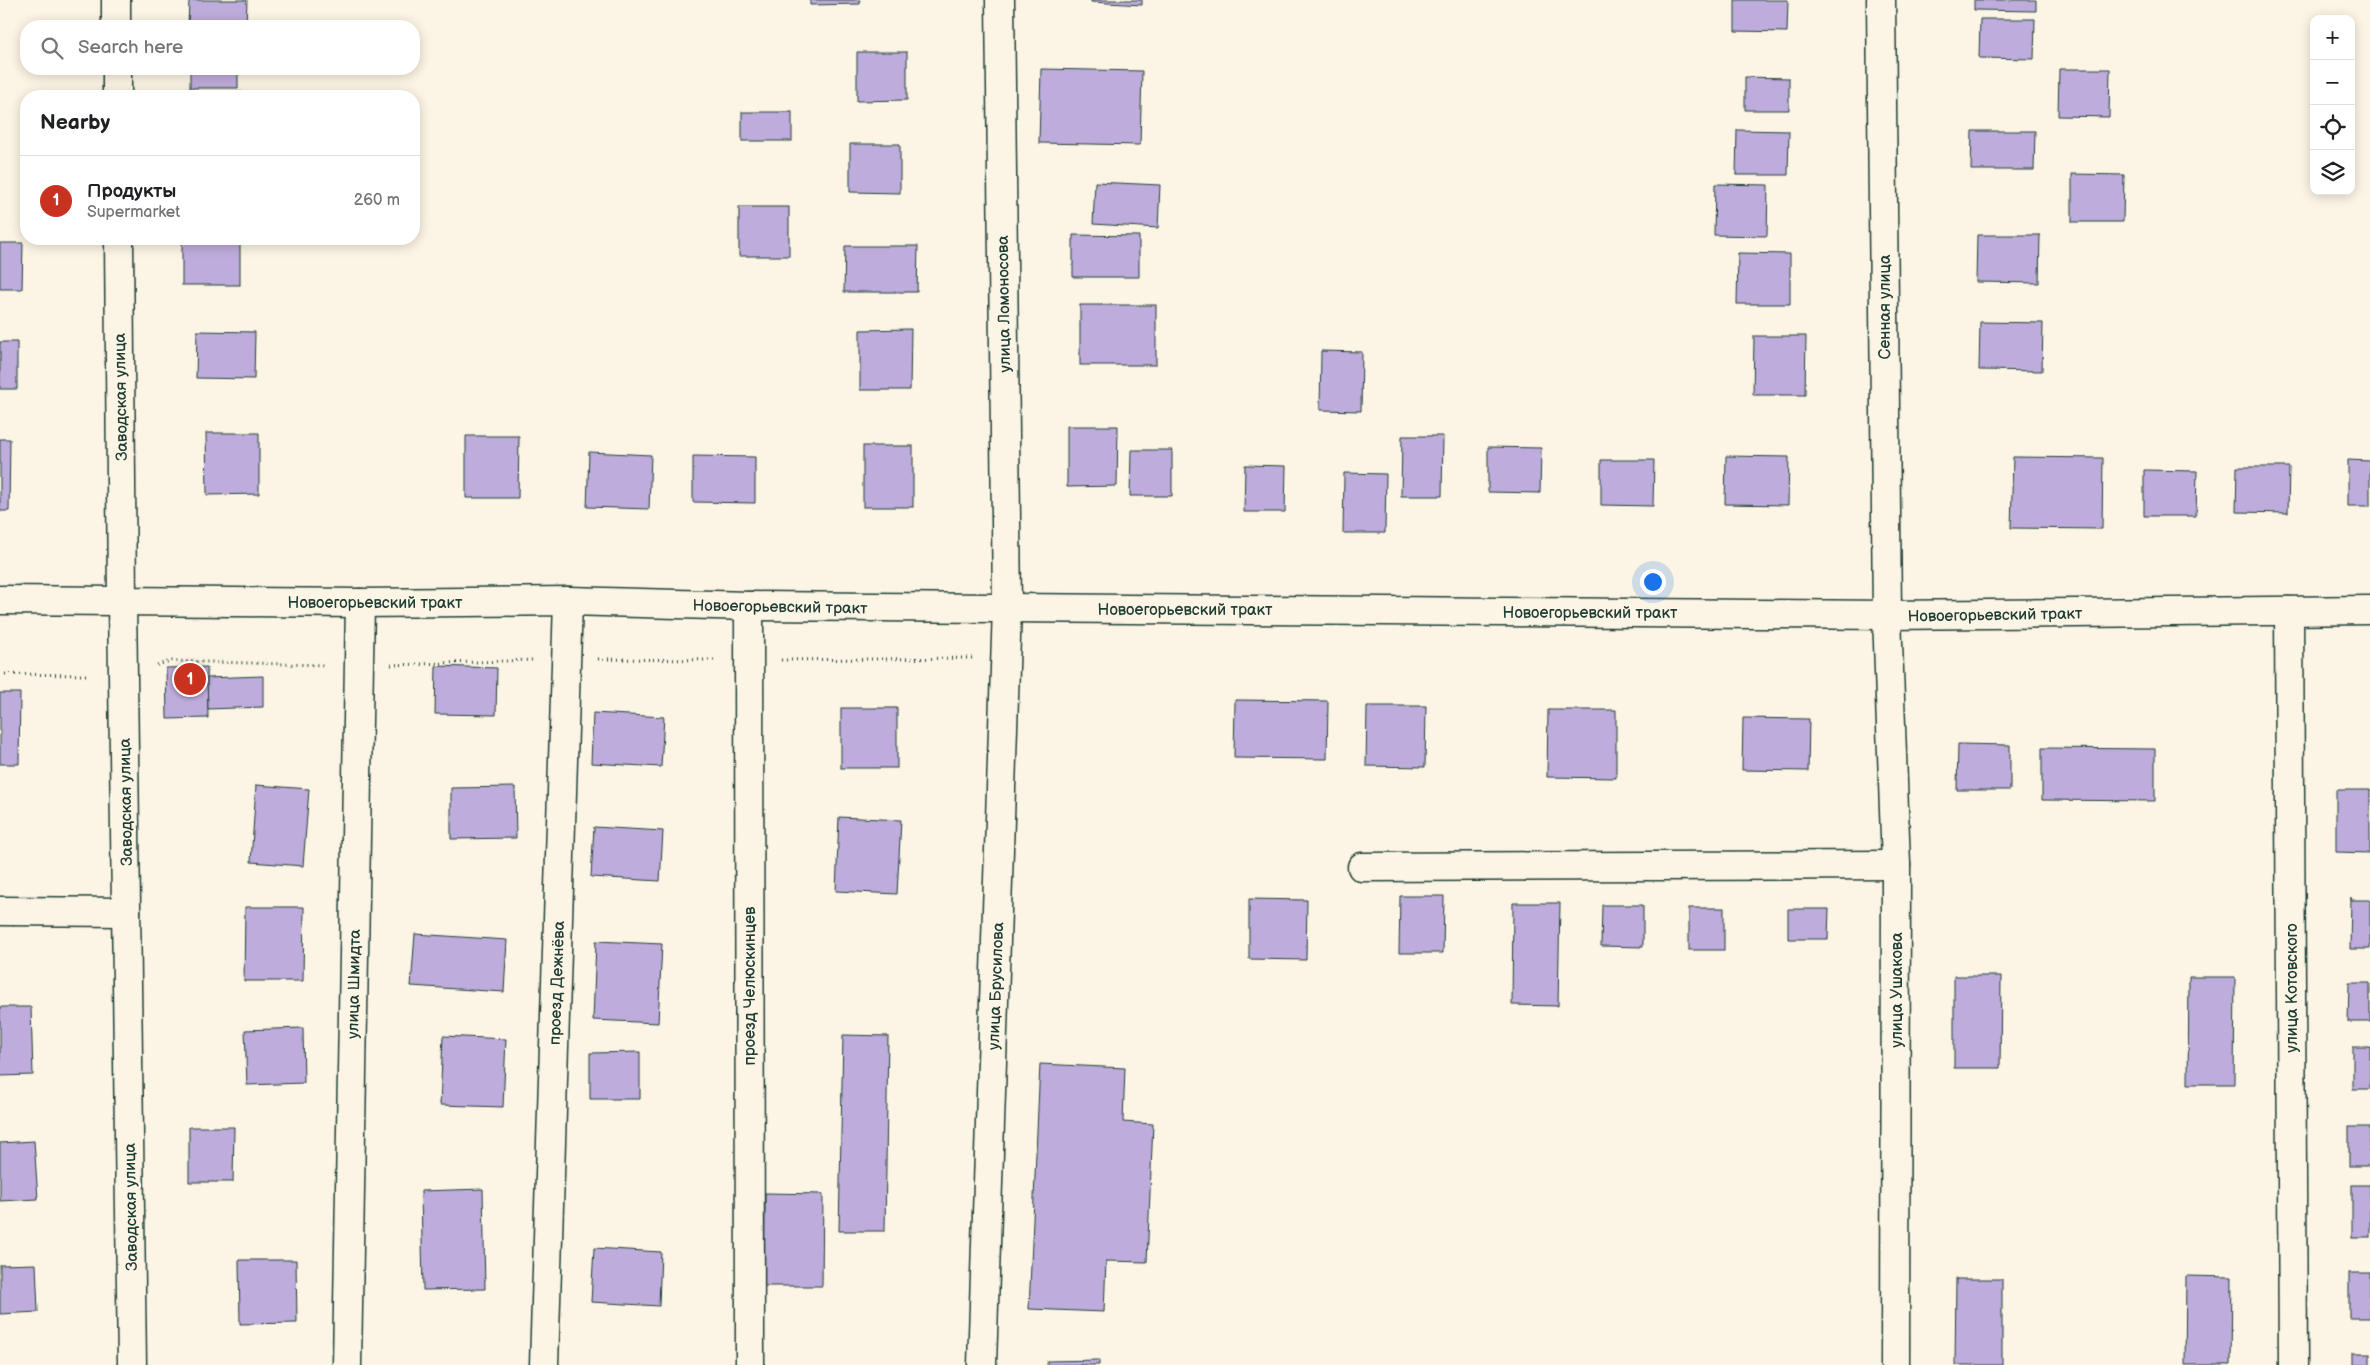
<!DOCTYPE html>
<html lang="en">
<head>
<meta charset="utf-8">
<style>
  :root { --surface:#fff; --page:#f2f2f2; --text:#202124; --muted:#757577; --line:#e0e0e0; --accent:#c8321e }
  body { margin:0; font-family:"Balsamiq Sans",sans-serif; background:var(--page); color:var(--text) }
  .controls { position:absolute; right:15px; top:15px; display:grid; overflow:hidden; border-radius:10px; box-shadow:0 2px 12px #0003 }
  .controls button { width:45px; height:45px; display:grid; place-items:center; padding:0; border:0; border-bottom:1px solid var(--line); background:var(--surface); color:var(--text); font:25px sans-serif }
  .you { position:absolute; left:1652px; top:581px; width:18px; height:18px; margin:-12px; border:4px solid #fff; border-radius:50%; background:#1a73e8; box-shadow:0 0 0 8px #1a73e833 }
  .badge { display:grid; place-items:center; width:32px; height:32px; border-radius:50%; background:var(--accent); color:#fff; font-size:16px; font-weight:700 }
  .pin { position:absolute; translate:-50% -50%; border:2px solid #fff; box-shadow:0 1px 5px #0006 }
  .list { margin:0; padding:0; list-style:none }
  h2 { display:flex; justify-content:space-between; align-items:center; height:65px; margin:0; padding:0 20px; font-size:21px }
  h2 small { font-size:16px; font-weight:400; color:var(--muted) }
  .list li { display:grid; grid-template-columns:32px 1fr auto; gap:15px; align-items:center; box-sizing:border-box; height:90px; padding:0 20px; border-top:1px solid var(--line) }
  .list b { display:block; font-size:19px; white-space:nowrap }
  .list p { margin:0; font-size:16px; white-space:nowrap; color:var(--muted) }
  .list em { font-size:16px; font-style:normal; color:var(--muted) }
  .icon { flex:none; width:28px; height:28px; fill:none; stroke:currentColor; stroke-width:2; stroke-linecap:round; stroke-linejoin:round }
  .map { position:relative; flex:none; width:2370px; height:1365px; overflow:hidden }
  .search { position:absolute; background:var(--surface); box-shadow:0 2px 12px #0003; left:20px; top:20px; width:400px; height:55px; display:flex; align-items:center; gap:12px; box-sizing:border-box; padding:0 18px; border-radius:20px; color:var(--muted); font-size:19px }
  .panel { position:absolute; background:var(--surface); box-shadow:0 2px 12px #0003; left:20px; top:90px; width:400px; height:155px; border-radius:20px }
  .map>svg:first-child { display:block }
  .building { fill:#beacdc; stroke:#1f3d34 }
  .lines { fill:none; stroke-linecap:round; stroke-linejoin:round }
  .minor-casing { stroke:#1f3d34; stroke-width:31 }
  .major-casing { stroke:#1f3d34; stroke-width:31 }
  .path { stroke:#1f3d34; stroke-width:3; stroke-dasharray:1 4; stroke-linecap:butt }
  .minor { stroke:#fcf5e5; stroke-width:28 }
  .major { stroke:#fcf5e5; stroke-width:28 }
  .labels { text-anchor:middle; stroke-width:5; stroke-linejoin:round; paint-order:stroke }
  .street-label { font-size:16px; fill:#1f3d34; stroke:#fcf5e5 }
</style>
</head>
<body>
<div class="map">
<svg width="2370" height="1365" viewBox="0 0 2370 1365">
  <rect width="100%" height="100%" fill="#fcf5e5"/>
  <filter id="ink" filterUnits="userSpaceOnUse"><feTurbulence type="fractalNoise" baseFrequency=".02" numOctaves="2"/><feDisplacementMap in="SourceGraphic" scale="10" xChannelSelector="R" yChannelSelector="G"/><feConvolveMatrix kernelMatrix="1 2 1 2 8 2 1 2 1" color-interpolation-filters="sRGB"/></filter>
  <g filter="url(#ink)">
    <g class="building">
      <polygon points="189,0 247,0 246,26 188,26"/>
      <polygon points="810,0 860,0 860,4 810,5"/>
      <polygon points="1091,0 1142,0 1142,5 1091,2"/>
      <polygon points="1735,0 1788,0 1787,32 1735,31"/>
      <polygon points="1974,0 2036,0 2036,11 1974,10"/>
      <polygon points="1980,19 2035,19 2034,59 1979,58"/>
      <polygon points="857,52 907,52 907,100 857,101"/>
      <rect x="190" y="69" width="48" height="19"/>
      <polygon points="1041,69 1142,71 1140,145 1039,143"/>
      <polygon points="2059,69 2110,69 2109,117 2058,116"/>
      <polygon points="1745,77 1789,78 1789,110 1745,110"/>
      <rect x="184" y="92" width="58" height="4"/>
      <rect x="742" y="112" width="50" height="29"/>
      <polygon points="1737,130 1789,131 1788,175 1736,175"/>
      <polygon points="1972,131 2035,131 2034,170 1971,170"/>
      <polygon points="850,144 900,144 900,193 850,192"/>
      <polygon points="2072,174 2124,175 2123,222 2072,222"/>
      <polygon points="1095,182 1160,185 1158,228 1093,224"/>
      <polygon points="1715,184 1768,185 1767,236 1714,235"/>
      <rect x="739" y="207" width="50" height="49"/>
      <polygon points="1073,235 1139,236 1139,277 1073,277"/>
      <polygon points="1977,235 2040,235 2039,283 1976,282"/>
      <rect x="182" y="239" width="58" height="46"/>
      <polygon points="0,243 23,243 22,289 0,289"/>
      <polygon points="845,246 918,246 917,292 844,292"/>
      <polygon points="1738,253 1790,254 1790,304 1737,304"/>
      <rect x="1080" y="305" width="76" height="60"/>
      <polygon points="1980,322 2043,323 2042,371 1979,370"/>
      <polygon points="911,329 910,390 860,390 860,330"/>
      <polygon points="197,331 255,332 254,379 196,378"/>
      <polygon points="1754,336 1806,336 1805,395 1753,395"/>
      <rect x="0" y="342" width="17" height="47"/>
      <polygon points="1321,351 1362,352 1361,411 1320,410"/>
      <polygon points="1067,426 1118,426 1117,486 1067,487"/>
      <polygon points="206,433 259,433 259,494 207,495"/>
      <polygon points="466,436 519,436 518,498 466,498"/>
      <polygon points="1402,436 1443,436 1442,496 1401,496"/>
      <polygon points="0,439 10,439 9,511 0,511"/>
      <rect x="863" y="446" width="50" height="61"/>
      <polygon points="1488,447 1541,448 1540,493 1488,492"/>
      <polygon points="1131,450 1172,450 1172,496 1130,496"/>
      <polygon points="589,452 651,455 649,509 587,507"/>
      <polygon points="693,456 755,457 755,503 693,502"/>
      <polygon points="1726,456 1789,457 1788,505 1725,504"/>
      <polygon points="2013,457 2103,458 2102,529 2011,528"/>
      <polygon points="1601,460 1654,460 1653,506 1601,505"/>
      <polygon points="2348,460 2370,461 2370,506 2348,506"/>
      <polygon points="1245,465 1286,466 1285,512 1244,512"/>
      <polygon points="2237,467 2289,467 2288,513 2236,512"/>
      <polygon points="2144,470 2197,471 2196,516 2144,516"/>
      <polygon points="1344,473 1386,474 1385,533 1343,533"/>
      <polygon points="436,666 497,668 496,715 435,714"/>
      <polygon points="207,667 208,718 167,719 166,668"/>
      <polygon points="263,676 263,707 208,709 207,678"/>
      <polygon points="0,693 20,693 19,764 0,764"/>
      <polygon points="1235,700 1328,701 1327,759 1234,758"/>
      <polygon points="1367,706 1426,706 1425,767 1366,766"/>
      <rect x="841" y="708" width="56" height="60"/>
      <polygon points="1548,710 1616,710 1616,778 1547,777"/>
      <polygon points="593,713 664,717 661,767 591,763"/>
      <polygon points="1743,718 1809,719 1808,771 1742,770"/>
      <polygon points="1958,744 2010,745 2010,790 1957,790"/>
      <polygon points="2042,748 2155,749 2155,801 2042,800"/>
      <polygon points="256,785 309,789 303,866 251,862"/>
      <polygon points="515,787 516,838 451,839 451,788"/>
      <polygon points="2336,790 2370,790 2370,853 2336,852"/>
      <polygon points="839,817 901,820 897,894 836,891"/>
      <polygon points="594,827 663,831 660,881 591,877"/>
      <polygon points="1400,896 1444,896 1443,953 1399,953"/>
      <polygon points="2351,897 2351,900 2370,900 2370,949 2350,949"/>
      <polygon points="1249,899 1307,900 1306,960 1249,959"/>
      <polygon points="1513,903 1560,903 1558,1006 1512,1005"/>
      <polygon points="1602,905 1643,905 1643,947 1601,946"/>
      <polygon points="245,907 304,907 303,981 244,981"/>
      <rect x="1689" y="908" width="35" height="42"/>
      <polygon points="1788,909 1829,909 1828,939 1788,939"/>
      <polygon points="415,934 507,940 504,992 411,986"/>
      <polygon points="596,941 662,944 658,1023 593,1020"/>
      <polygon points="1954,976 2001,976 2000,1068 1954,1068"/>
      <polygon points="2189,977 2235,977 2234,1084 2188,1084"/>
      <polygon points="2349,983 2370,983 2370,1022 2348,1022"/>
      <polygon points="0,1007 31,1007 33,1075 0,1076"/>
      <polygon points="303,1028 304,1083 247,1085 245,1030"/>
      <polygon points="843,1035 888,1036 885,1231 839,1231"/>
      <polygon points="443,1036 506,1039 503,1107 440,1105"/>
      <rect x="2353" y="1047" width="17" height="42"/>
      <polygon points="640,1052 640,1099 590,1099 590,1053"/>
      <polygon points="1040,1064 1125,1068 1123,1122 1153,1124 1147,1262 1106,1261 1104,1312 1029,1309"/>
      <polygon points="189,1127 234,1127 233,1182 189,1182"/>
      <rect x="2349" y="1127" width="21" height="39"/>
      <polygon points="34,1141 38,1199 0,1201 0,1143"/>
      <rect x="2352" y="1185" width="18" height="52"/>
      <polygon points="483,1189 485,1289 423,1290 421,1191"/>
      <polygon points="765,1193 823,1194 822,1286 764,1286"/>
      <polygon points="594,1248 661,1252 659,1306 591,1302"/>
      <polygon points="239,1260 296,1260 297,1323 240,1324"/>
      <polygon points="36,1264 38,1312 0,1314 0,1265"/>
      <rect x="2349" y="1273" width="21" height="45"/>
      <polygon points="2186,1276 2232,1277 2231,1365 2185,1365"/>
      <polygon points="1956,1279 2002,1279 2002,1365 1955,1365"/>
      <rect x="2353" y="1353" width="17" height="12"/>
      <polygon points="1099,1360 1099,1365 1047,1365 1047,1361"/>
    </g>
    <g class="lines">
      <g class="minor-casing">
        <g id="minor">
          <polyline points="1881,0 1887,615 1896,865 1895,1365"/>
          <polyline points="122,600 132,1365"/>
          <polyline points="749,606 750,1365"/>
          <polyline points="2289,611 2293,1365"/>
          <polyline points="1362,867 1896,865"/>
          <polyline points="0,911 126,912"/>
          <polyline points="347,1365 360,603"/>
          <polyline points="544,1365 568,601"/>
          <polyline points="982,1365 1007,607 1000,0"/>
        </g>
      </g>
      <g class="major-casing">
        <g id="major">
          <polyline points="116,0 116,26"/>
          <polyline points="117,69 117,96"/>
          <polyline points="119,239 122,600"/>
          <polyline points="0,600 360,603 568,601 749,606 1887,615 2370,610"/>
        </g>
      </g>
      <g class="path">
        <polyline points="598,659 717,660"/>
        <polyline points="781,660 972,658"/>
        <polyline points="157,665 171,661 325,665"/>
        <polyline points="391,665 532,660"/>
        <polyline points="0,674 89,675"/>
      </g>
      <use href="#minor" class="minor"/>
      <use href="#major" class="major"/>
    </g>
  </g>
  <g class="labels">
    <g class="street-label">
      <text transform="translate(1003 304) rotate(-91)" y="6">улица Ломоносова</text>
      <text transform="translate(1884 307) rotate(-90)" y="6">Сенная улица</text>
      <text transform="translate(120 397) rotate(-91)" y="6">Заводская улица</text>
      <text x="375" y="608">Новоегорьевский тракт</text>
      <text transform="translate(780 606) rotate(1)" y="6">Новоегорьевский тракт</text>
      <text x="1185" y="615">Новоегорьевский тракт</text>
      <text x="1590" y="618">Новоегорьевский тракт</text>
      <text transform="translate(1995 614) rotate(-1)" y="6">Новоегорьевский тракт</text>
      <text transform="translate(125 802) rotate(-91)" y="6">Заводская улица</text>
      <text transform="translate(556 983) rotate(-88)" y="6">проезд Дежнёва</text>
      <text transform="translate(353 984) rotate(-89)" y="6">улица Шмидта</text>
      <text transform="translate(749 986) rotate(-90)" y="6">проезд Челюскинцев</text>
      <text transform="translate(995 986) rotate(-88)" y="6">улица Брусилова</text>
      <text transform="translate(2291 988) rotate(-90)" y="6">улица Котовского</text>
      <text transform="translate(1896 990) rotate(-90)" y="6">улица Ушакова</text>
      <text transform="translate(130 1207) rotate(-91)" y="6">Заводская улица</text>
    </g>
  </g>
</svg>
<div class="controls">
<button>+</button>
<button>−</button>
<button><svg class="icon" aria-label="locate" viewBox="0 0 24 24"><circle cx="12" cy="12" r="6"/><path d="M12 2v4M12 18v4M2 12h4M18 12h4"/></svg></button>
<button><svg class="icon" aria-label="layers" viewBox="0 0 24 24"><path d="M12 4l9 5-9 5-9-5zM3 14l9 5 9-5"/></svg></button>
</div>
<div class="you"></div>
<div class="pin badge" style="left:190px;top:679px">1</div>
<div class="search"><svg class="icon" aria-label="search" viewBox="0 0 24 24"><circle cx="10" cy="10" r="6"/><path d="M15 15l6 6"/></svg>Search here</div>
<section class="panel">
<h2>Nearby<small></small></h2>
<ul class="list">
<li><span class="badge">1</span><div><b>Продукты</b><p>Supermarket</p></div><em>260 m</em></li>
</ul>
</section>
</div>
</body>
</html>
